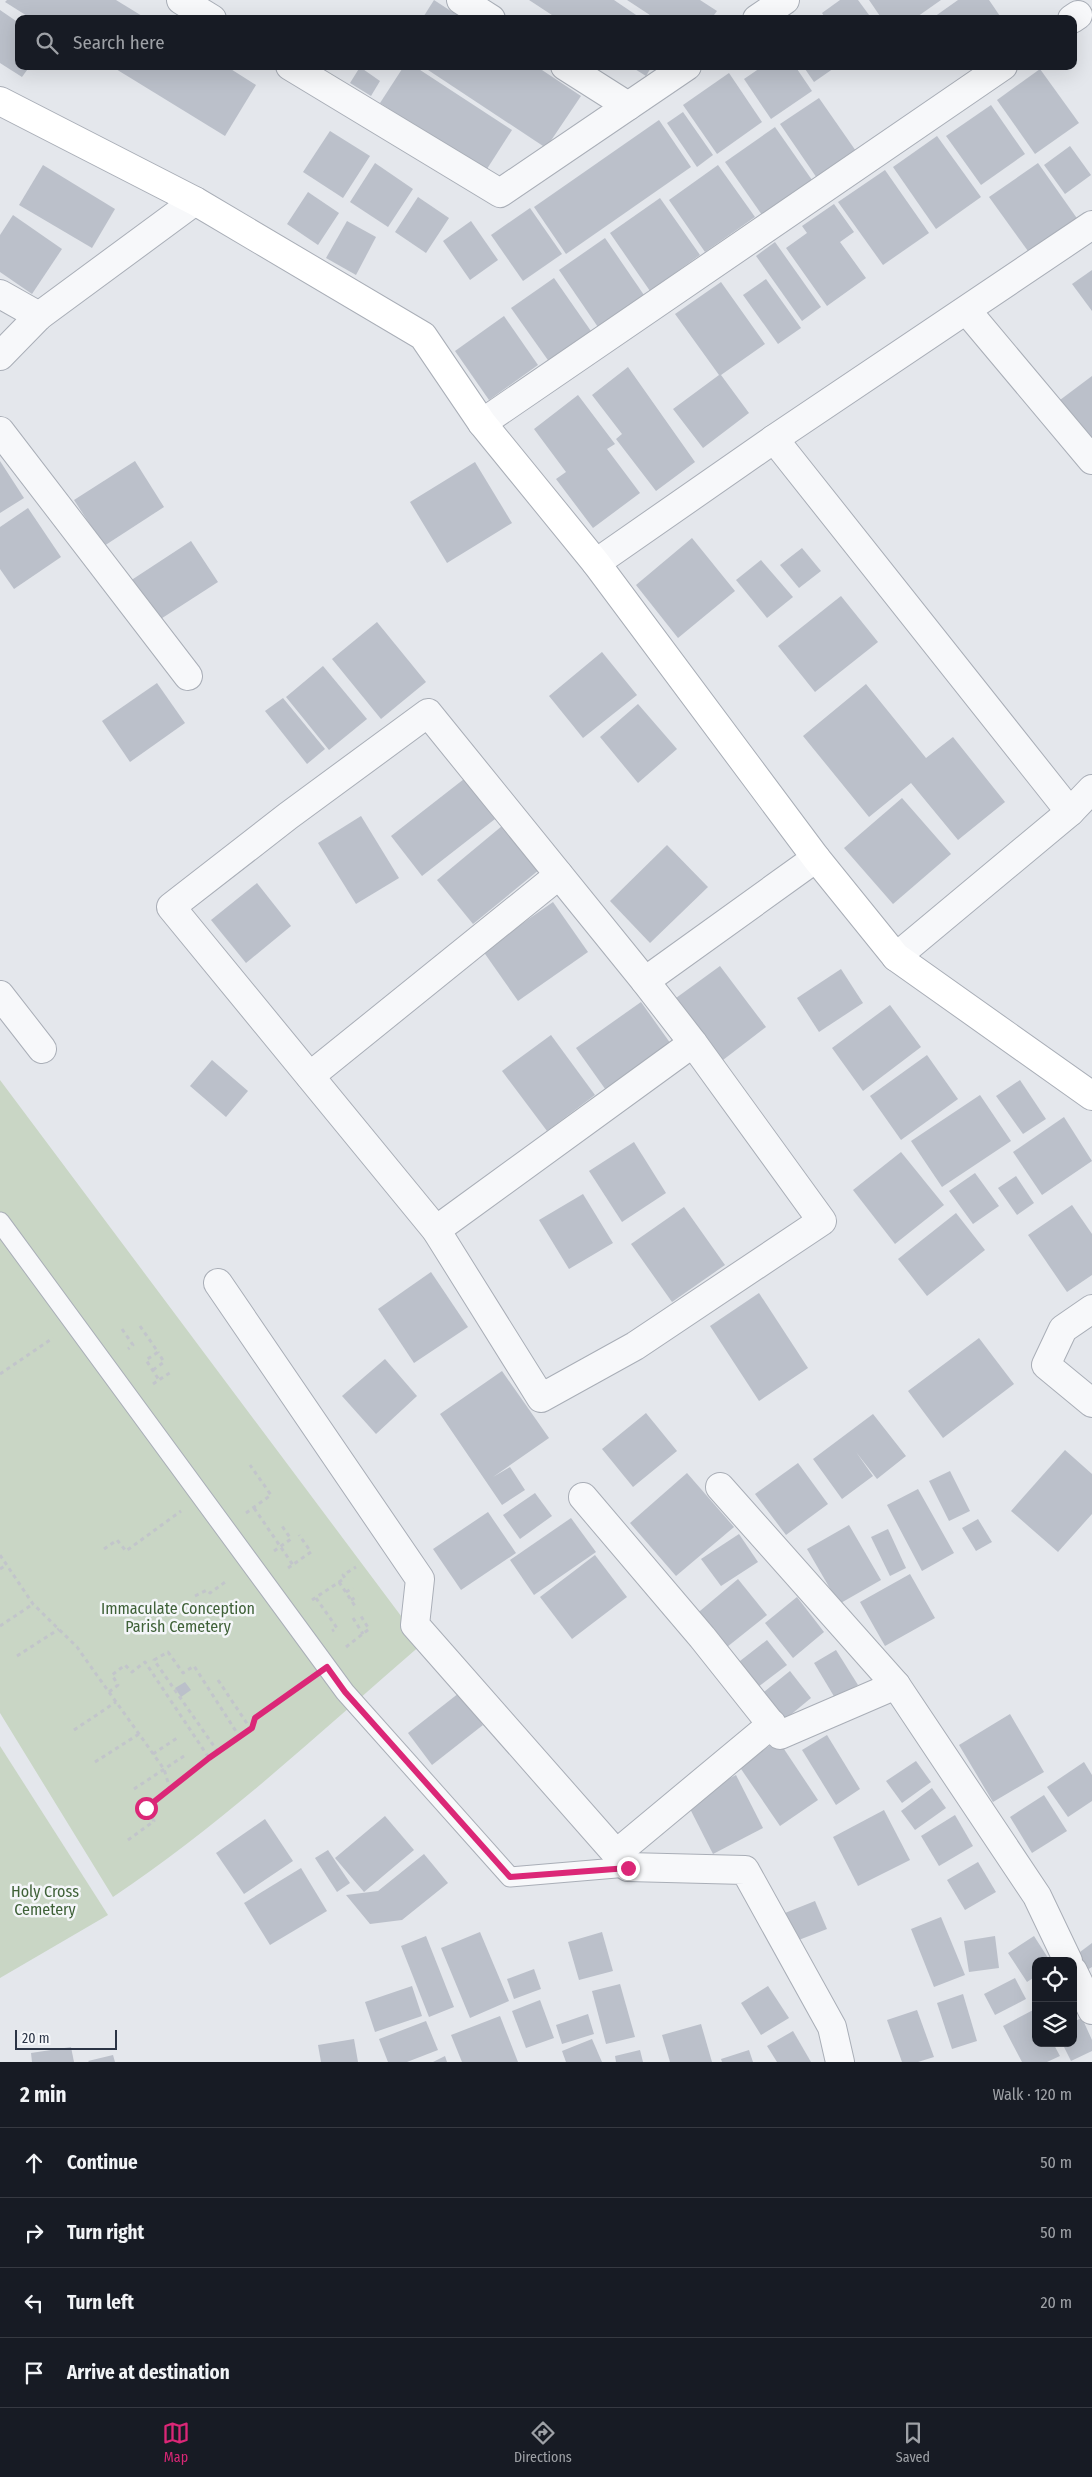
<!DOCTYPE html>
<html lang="en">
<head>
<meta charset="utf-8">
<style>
  :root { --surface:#171b24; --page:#20242c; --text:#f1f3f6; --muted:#9ea1a6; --line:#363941; --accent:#db2777 }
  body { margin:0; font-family:"Fira Sans Condensed",sans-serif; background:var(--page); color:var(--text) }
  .controls { position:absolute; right:15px; bottom:15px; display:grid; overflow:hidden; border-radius:10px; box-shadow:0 5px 20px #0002 }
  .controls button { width:45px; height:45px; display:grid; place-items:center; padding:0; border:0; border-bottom:1px solid var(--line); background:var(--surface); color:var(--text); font:25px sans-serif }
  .scale { position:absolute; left:15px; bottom:12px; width:102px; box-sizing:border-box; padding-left:5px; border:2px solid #2b3445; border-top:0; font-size:14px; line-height:18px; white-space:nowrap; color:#2b3445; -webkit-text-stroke:4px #f4f6f9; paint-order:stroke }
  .stop { position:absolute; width:15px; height:15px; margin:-11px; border:4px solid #db2777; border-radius:50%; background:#fff }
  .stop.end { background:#db2777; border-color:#fff; box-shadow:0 1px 5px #0008 }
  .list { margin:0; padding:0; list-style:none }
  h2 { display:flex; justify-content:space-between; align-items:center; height:65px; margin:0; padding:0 20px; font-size:21px }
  h2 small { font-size:16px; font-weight:400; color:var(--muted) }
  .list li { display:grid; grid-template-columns:32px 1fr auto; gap:15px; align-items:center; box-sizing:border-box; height:70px; padding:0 20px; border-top:1px solid var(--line) }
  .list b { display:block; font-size:19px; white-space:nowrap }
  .list em { font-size:16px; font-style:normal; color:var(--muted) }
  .icon { flex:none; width:28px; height:28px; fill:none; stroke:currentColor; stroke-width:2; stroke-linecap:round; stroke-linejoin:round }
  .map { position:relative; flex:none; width:1092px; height:2062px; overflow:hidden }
  .search { position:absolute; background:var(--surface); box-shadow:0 5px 20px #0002; left:15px; right:15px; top:15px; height:55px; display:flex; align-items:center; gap:12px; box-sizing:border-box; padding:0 18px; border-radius:10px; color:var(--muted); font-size:19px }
  .sheet { height:345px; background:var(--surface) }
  nav { display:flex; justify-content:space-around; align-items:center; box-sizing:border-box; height:70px; border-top:1px solid var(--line); background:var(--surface); font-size:14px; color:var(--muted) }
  nav a { display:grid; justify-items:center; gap:2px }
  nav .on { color:var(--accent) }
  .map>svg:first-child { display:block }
  .green { fill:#c9d6c5 }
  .building { fill:#bbc0ca }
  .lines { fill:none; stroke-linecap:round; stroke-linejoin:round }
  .lane-casing { stroke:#a9aeb7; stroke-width:21 }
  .street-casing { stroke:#a9aeb7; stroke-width:30 }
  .secondary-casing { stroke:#a9aeb7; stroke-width:30 }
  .path { stroke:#c2c5cb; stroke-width:3; stroke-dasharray:4 4; stroke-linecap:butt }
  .lane { stroke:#f7f8fa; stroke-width:19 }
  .street { stroke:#f7f8fa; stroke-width:28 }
  .secondary { stroke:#fff; stroke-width:28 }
  .route { stroke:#db2777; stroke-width:6 }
  .labels { text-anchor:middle; stroke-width:5; stroke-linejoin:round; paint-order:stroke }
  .park-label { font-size:16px; fill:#3f6138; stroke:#f4f6f9 }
</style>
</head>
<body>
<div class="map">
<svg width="1092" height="2062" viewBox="0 0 1092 2062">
  <rect width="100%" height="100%" fill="#e4e7ec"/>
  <g class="green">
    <path d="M0,1080L422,1644C321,1731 224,1823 113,1897L0,1713Z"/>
    <polygon points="0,1746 108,1915 0,1978"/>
  </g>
  <g class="building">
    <polygon points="7,0 116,0 147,19 32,19 5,2"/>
    <polygon points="434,0 463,19 422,19"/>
    <polygon points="529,0 614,0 642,19 558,19"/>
    <polygon points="627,0 700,0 717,11 711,19 656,19"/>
    <polygon points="840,0 858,0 872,19 826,19 822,13"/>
    <polygon points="869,0 941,0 914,19 882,19"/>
    <polygon points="958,0 989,0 1002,19 935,19 934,17"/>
    <polygon points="0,10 19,23 19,66 30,66 22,77 0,63"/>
    <polygon points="111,66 226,66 256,85 225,136"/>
    <polygon points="404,66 414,66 512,130 485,172 380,103"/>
    <polygon points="422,66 536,66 581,96 546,148"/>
    <polygon points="630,66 652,66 646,76"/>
    <polygon points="763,66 795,66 812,91 771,119 744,79"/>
    <polygon points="803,66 837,66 814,82"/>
    <polygon points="360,67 380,81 371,96 350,83"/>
    <polygon points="1040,69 1079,123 1035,154 997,100"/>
    <polygon points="729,73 762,122 717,154 683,105"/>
    <polygon points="819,98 858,154 819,181 780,124"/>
    <polygon points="991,105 1025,154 981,185 946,136"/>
    <polygon points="683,112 713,155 697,167 667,123"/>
    <polygon points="659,120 691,167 566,254 534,207"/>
    <polygon points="775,127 812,180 762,215 725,162"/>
    <polygon points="330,131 370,156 343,198 303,172"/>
    <polygon points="937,136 981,197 936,229 893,167"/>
    <polygon points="1070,146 1091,175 1065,194 1044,165"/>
    <polygon points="375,163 413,189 388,227 350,202"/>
    <polygon points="1038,163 1081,224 1033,258 989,197"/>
    <polygon points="43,165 115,209 92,248 19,205"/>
    <polygon points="718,165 755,217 705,252 669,200"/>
    <polygon points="885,170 929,233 883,265 838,202"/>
    <polygon points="308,192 339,213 318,245 287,224"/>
    <polygon points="418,197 449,218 426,253 395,232"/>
    <polygon points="660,198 700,255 650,291 610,233"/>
    <polygon points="834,204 854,232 840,242 866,278 827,306 786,248 807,233 802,226"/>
    <polygon points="530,208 562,254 523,281 491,235"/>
    <polygon points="13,215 62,249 32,294 0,272 0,235"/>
    <polygon points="347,221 376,237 356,275 326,258"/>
    <polygon points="471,221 498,260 470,280 443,241"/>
    <polygon points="605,238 646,298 600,330 559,270"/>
    <polygon points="775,242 821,307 802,321 756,256"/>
    <polygon points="1092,270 1092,311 1072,284"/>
    <polygon points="554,278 593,334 550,363 511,308"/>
    <polygon points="766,279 801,328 778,344 743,295"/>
    <polygon points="721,282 765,344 721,375 749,413 703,448 673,409 719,375 675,314"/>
    <polygon points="504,316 538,365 489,400 455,351"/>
    <polygon points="628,367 695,462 656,491 616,439 622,434 592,395"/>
    <polygon points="1092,376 1092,440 1056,403"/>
    <polygon points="578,395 615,444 607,449 640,493 593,528 556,479 566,472 534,429"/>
    <polygon points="0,461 24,498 0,513"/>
    <polygon points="135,461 164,507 104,546 74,500"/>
    <polygon points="475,462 512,523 447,563 410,502"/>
    <polygon points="28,508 61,557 14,589 0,569 0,527"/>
    <polygon points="692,538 735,591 678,638 636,585"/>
    <polygon points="191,541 218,582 156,622 130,581"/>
    <polygon points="802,548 821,571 799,588 780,565"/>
    <polygon points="761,560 793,597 767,618 736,580"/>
    <polygon points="841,596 878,642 815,692 778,646"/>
    <polygon points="377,622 426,682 381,719 332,659"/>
    <polygon points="602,652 637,695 583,738 549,696"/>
    <polygon points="323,666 367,719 329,750 286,697"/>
    <polygon points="157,683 185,723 130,762 102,721"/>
    <polygon points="866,684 926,758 953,737 1005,802 958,840 911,783 869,817 803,736"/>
    <polygon points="283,698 325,749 307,764 265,711"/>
    <polygon points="638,704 677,749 638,783 600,737"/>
    <polygon points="464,779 495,819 422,876 391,836"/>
    <polygon points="902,798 951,854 893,904 844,848"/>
    <polygon points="361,816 399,878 356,904 318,843"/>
    <polygon points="508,821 545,865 473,924 437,880"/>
    <polygon points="667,845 708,887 650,943 610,901"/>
    <polygon points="257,883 291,926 246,963 211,920"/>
    <polygon points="553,902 588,952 518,1001 483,951"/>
    <polygon points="720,966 766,1027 723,1060 676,998"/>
    <polygon points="841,969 863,1003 819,1032 797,998"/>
    <polygon points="641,1002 673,1047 608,1093 576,1048"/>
    <polygon points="890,1005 921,1047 863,1091 832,1048"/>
    <polygon points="551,1035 595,1095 547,1131 502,1071"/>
    <polygon points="927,1055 958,1099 901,1140 870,1096"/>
    <polygon points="212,1060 248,1091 226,1117 190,1086"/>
    <polygon points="1020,1080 1046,1119 1023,1134 996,1096"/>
    <polygon points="980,1095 1011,1141 942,1187 911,1141"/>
    <polygon points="1064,1117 1092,1161 1042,1195 1013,1152"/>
    <polygon points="634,1142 666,1193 622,1222 589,1171"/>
    <polygon points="901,1152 944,1205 895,1244 853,1190"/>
    <polygon points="975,1173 999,1206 973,1224 949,1191"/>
    <polygon points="1016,1176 1034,1203 1017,1215 998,1188"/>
    <polygon points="583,1194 613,1243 569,1269 539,1220"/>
    <polygon points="1072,1205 1092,1234 1092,1275 1067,1292 1028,1235"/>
    <polygon points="684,1207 725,1265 672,1302 631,1244"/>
    <polygon points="956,1213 985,1250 927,1296 898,1259"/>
    <polygon points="431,1272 468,1327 414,1363 378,1309"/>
    <polygon points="759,1293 808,1368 759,1401 710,1326"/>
    <polygon points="979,1338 1014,1384 943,1438 908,1391"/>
    <polygon points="385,1359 417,1396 376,1434 342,1396"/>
    <polygon points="502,1371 549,1438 493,1477 510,1467 525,1490 502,1505 440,1414"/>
    <polygon points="646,1413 677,1451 633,1487 602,1449"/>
    <polygon points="873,1414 906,1456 877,1479 856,1452 873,1476 842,1499 813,1459"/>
    <polygon points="1065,1450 1092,1474 1092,1514 1058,1552 1011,1511"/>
    <polygon points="798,1463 828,1504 786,1535 755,1494"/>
    <polygon points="950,1471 970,1511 949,1521 929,1481"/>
    <polygon points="687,1473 734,1527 676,1576 630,1523"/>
    <polygon points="918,1489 954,1553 922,1571 887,1505"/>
    <polygon points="535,1493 552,1516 520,1539 503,1515"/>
    <polygon points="488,1512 516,1553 461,1590 433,1549"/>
    <polygon points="571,1518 596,1552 534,1595 510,1560"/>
    <polygon points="978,1519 992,1542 976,1551 962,1528"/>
    <polygon points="849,1525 881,1580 839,1604 807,1549"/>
    <polygon points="888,1529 906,1568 890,1576 871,1537"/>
    <polygon points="739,1534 758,1562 721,1586 701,1559"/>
    <polygon points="595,1555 627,1597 572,1639 540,1597"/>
    <polygon points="910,1574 935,1618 885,1646 860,1602"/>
    <polygon points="738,1579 767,1615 722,1651 694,1616"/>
    <polygon points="797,1597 824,1632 793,1658 765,1623"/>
    <polygon points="767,1640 787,1665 750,1693 731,1668"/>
    <polygon points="836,1650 858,1685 835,1698 814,1663"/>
    <polygon points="790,1671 811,1698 777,1726 755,1699"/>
    <polygon points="185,1682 191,1690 181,1697 175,1688"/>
    <polygon points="459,1693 483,1725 432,1765 408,1733"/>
    <polygon points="1010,1714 1044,1772 993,1802 959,1745"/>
    <polygon points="827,1735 860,1789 836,1805 802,1750"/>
    <polygon points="778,1740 818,1800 780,1826 739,1766"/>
    <polygon points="916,1761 931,1782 902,1803 886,1781"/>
    <polygon points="1084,1762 1092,1775 1092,1801 1068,1817 1047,1787"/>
    <polygon points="736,1775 763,1828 713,1854 686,1801"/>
    <polygon points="932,1788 946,1808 915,1830 901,1811"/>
    <polygon points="1044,1795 1067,1831 1032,1853 1010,1817"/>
    <polygon points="884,1810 910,1860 858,1886 833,1837"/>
    <polygon points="955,1815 973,1846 939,1866 921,1836"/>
    <polygon points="385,1816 414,1850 364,1892 335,1858"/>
    <polygon points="265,1819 293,1861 244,1894 216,1853"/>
    <polygon points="328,1850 350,1883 337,1892 315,1858"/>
    <polygon points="424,1854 448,1883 402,1920 370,1924 346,1895 378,1891"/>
    <polygon points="978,1862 996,1892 965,1910 947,1880"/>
    <polygon points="301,1868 327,1911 270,1945 244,1903"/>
    <polygon points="815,1901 827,1929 786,1945 775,1917"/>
    <polygon points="941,1917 965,1975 934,1987 911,1929"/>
    <polygon points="480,1932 509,2001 470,2018 441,1948"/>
    <polygon points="602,1932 613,1971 579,1980 568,1942"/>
    <polygon points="426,1936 454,2007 429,2017 401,1946"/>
    <polygon points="995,1936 999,1968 969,1972 964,1941"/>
    <polygon points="1034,1936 1050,1961 1036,1961 1036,1976 1027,1982 1008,1953"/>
    <polygon points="1092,1943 1092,1967 1087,1970 1076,1955"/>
    <polygon points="534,1969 541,1989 514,1999 507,1979"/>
    <polygon points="1015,1978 1026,1999 995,2015 984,1994"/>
    <polygon points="620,1984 635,2037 606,2044 592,1991"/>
    <polygon points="412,1986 422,2016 375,2032 365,2002"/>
    <polygon points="768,1986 789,2018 761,2035 741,2003"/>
    <polygon points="963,1994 977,2041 952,2049 937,2003"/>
    <polygon points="540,2000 554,2038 526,2048 512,2011"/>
    <polygon points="1035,2009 1036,2043 1053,2043 1060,2056 1047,2062 1022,2062 1003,2026"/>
    <polygon points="917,2010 934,2057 918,2062 902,2062 887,2020"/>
    <polygon points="588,2014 594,2034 562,2044 556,2025"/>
    <polygon points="500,2016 518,2062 462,2062 451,2035"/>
    <polygon points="1082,2018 1092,2040 1092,2051 1071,2061 1062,2043 1073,2043 1073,2022"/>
    <polygon points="426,2021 438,2050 407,2062 388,2062 379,2039"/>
    <polygon points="701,2024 712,2062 670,2062 662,2035"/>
    <polygon points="793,2031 811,2062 777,2062 767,2046"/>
    <polygon points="354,2039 358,2062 321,2062 318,2045"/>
    <polygon points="592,2039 602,2062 566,2062 562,2051"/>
    <polygon points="71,2047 74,2062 32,2062 31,2053"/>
    <polygon points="640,2050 643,2062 616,2062 615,2056"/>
    <polygon points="749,2050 753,2062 722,2062 721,2059"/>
    <polygon points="113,2055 115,2062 89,2062 88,2061"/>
    <polygon points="445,2056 447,2062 433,2062"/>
  </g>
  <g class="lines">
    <g class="lane-casing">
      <polyline id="lane" points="0,1222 345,1692 510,1877 628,1867"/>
    </g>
    <g class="street-casing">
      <g id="street">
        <polyline points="181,0 212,19"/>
        <polyline points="461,0 491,19"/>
        <polyline points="757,19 785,0"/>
        <polyline points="1072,19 1078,15"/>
        <polyline points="290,66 500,193 687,66"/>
        <polyline points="565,66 628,106"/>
        <polyline points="0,294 39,316"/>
        <polyline points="967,311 1092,460"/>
        <polyline points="0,356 39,316 195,201"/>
        <polyline points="482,423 1003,66"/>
        <polyline points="0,431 188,676"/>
        <polyline points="774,439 1070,812 1092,789"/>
        <polyline points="596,563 774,439 1092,225"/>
        <polygon points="428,713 645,981 693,1043 822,1221 635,1346 541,1398 436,1230 171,907 288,816"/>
        <polyline points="896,957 1070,812"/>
        <polyline points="645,981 816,858"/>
        <polyline points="0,995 42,1049"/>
        <polyline points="310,1076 559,875"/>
        <polyline points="436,1230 693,1043"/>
        <polyline points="218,1283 420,1579 415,1625 628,1867 745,1870 832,2027 840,2062"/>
        <polyline points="1092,1309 1063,1329 1046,1365 1092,1403"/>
        <polyline points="720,1487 896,1685 1037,1896 1068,1961"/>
        <polyline points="583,1497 702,1637 780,1735 896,1685"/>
        <polyline points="617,1853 772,1724"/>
        <polyline points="1073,1971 1092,2010"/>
      </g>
    </g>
    <g class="secondary-casing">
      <polyline id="secondary" points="0,101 195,201 423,336 482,423 596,563 816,858 896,957 1092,1096"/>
    </g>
    <g class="path">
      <polyline points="140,1326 158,1352 146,1360 159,1380"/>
      <polyline points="122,1329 133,1345 128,1349"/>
      <polyline points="153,1370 164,1362 158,1352"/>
      <polyline points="0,1374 53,1338"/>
      <polyline points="153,1384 171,1372"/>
      <polyline points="254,1508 293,1565"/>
      <polyline points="246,1513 271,1495 250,1465"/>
      <polyline points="104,1549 117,1540 126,1551 181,1511"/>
      <polyline points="274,1551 291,1539 282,1526"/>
      <polyline points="0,1555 33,1604 77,1647 96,1674 164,1769 170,1789"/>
      <polyline points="288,1568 311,1552 299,1535"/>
      <polyline points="0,1569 6,1565"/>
      <polyline points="339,1582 355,1606"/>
      <polyline points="346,1592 353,1588"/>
      <polyline points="195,1596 207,1590 210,1593 228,1580"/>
      <polyline points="316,1598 337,1628 332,1631"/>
      <polyline points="312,1600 345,1578 343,1575 356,1567"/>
      <polyline points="351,1600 358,1596"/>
      <polyline points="353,1618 363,1634"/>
      <polyline points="0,1626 33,1604"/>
      <polyline points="346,1647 369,1629 359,1613"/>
      <polyline points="17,1656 59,1629"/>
      <polyline points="218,1680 250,1728"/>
      <polyline points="109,1692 118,1685 112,1675 125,1665 132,1672 145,1662 209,1758"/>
      <polyline points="74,1730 116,1702"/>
      <polyline points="218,1752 154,1660 168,1652 183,1673 194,1666 239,1736"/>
      <polyline points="153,1754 177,1738"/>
      <polyline points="95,1762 139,1734"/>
      <polyline points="134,1789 184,1756"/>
      <polyline points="128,1840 154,1821 145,1808 209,1758 253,1728 255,1718 304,1684"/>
    </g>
    <use href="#lane" class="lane"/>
    <use href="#street" class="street"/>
    <use href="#secondary" class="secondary"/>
  </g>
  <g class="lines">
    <polyline class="route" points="146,1808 209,1758 252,1728 255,1718 327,1667 345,1692 510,1877 628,1868"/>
  </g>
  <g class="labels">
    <g class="park-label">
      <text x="178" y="1614">Immaculate Conception<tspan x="178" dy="18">Parish Cemetery</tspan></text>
      <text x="45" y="1897">Holy Cross<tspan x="45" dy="18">Cemetery</tspan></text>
    </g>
  </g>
</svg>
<div class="controls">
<button><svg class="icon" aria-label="locate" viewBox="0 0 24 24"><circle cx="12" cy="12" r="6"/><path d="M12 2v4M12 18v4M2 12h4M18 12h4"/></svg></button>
<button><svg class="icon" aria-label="layers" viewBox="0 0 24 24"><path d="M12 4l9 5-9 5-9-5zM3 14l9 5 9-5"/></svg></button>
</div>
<div class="scale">20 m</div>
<div class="stop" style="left:146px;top:1808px"></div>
<div class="stop end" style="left:628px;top:1868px"></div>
<div class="search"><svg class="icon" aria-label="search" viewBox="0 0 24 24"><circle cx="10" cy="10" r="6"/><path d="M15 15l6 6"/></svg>Search here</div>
</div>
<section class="sheet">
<h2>2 min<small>Walk · 120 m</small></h2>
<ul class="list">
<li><svg class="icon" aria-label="ahead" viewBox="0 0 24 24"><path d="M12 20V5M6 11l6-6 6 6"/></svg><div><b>Continue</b></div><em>50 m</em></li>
<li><svg class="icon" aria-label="right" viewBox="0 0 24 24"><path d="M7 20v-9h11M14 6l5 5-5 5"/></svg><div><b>Turn right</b></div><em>50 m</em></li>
<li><svg class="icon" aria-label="left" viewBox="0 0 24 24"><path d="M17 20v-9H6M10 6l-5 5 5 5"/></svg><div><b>Turn left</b></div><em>20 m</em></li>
<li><svg class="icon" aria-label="arrive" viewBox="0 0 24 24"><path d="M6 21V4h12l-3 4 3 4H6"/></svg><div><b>Arrive at destination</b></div></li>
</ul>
</section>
<nav>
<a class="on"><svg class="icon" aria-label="map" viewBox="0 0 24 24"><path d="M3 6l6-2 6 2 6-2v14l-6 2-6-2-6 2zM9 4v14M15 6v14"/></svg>Map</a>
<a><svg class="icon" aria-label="directions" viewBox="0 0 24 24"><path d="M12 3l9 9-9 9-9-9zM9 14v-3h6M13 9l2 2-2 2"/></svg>Directions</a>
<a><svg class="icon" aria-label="saved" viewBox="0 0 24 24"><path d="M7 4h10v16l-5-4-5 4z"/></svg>Saved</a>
</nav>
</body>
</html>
